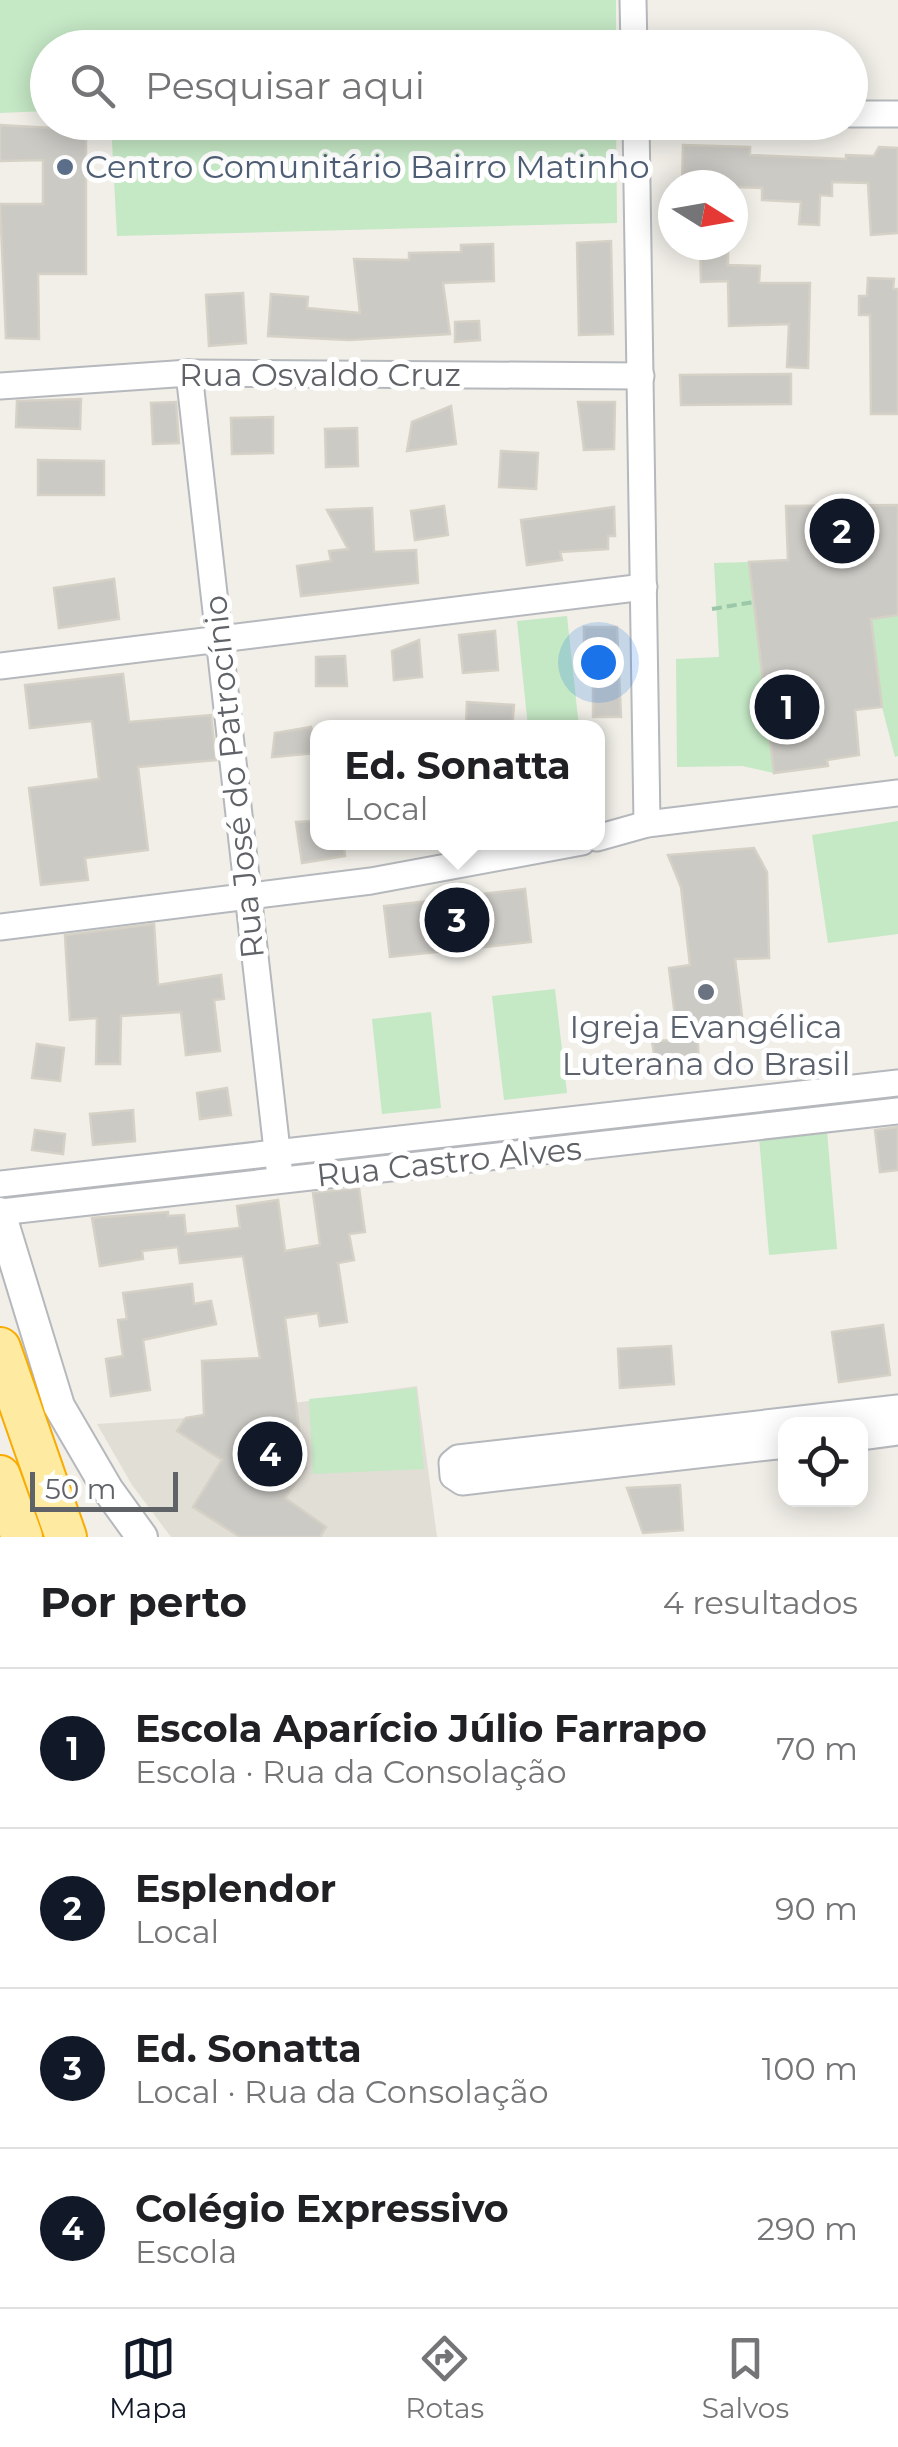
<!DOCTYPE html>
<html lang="pt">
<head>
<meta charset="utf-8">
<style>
  :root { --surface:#fff; --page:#f2f2f2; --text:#202124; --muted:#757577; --line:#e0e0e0; --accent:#111827 }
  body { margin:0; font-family:Montserrat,sans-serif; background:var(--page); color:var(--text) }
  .controls { position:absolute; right:30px; bottom:30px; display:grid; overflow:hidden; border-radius:20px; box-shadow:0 5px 25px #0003 }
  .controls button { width:90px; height:90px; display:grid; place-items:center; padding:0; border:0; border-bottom:2px solid var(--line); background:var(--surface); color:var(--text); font:50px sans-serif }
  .compass { position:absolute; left:658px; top:170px; width:90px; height:90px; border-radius:50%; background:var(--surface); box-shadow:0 5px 25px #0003; rotate:101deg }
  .scale { position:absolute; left:30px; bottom:25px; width:148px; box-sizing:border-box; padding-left:10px; border:5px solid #5f6368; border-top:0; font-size:28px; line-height:35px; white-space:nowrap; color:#5f6368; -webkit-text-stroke:8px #fff; paint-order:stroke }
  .you { position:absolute; left:598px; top:662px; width:35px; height:35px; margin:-25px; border:8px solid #fff; border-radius:50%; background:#1a73e8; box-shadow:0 0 0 15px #1a73e833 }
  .badge { display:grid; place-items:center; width:65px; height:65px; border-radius:50%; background:var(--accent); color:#fff; font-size:32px; font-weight:700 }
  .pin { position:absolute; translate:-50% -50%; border:5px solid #fff; box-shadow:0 2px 10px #0006 }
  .popup { position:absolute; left:310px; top:720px; width:295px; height:130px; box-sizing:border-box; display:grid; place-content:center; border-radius:20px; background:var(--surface); filter:drop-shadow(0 2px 8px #0005); font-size:32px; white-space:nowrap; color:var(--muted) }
  .popup b { font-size:38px; color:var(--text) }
  .popup::after { content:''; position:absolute; left:50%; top:100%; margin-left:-20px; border:20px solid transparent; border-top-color:var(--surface) }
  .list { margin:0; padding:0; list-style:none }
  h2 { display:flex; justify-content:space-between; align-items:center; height:130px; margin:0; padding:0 40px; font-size:42px }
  h2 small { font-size:32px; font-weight:400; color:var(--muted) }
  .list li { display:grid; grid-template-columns:65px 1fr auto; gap:30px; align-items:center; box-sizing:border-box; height:160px; padding:0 40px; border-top:2px solid var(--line) }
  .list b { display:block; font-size:38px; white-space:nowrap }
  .list p { margin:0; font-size:32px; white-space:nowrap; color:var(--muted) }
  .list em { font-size:32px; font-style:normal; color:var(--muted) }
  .icon { flex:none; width:55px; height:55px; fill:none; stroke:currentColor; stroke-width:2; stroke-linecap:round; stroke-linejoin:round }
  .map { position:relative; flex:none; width:898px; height:1537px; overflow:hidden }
  .search { position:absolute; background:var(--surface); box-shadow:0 5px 25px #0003; left:30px; right:30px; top:30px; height:110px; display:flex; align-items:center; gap:25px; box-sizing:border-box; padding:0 35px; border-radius:55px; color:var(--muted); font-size:38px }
  .sheet { height:770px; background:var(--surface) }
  nav { display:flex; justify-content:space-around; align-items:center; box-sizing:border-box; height:140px; border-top:2px solid var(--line); background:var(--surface); font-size:28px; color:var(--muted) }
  nav a { display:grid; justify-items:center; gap:5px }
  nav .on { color:var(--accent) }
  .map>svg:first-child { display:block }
  .education { fill:#e1ded6 }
  .green { fill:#c5e8c5 }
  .building { fill:#cccac5; stroke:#d6d1c6; stroke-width:2.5 }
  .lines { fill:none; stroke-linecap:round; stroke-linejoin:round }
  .minor-casing { stroke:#b5b8bc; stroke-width:29 }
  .tertiary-casing { stroke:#b5b8bc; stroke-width:34 }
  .trunk-casing { stroke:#f9ab00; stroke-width:44 }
  .path { stroke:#9cc7a9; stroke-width:4; stroke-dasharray:10 5; stroke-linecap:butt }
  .minor { stroke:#fff; stroke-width:25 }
  .tertiary { stroke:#fff; stroke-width:30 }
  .trunk { stroke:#feeaa1; stroke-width:40 }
  .service-dot { fill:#5c6f8a; stroke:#fff; stroke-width:4 }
  .worship-dot { fill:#6b7280; stroke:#fff; stroke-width:4 }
  .labels { text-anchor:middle; stroke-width:10; stroke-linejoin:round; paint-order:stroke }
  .service-label { font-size:32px; fill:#4e5e75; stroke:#fff; text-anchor:start }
  .street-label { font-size:32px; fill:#5f6368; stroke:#fff }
  .worship-label { font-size:32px; fill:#5b616d; stroke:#fff }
</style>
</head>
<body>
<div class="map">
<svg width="898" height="1537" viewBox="0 0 898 1537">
  <rect width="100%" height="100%" fill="#f1efe8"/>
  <polygon class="education" points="417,1386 437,1537 171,1537 132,1485 97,1424 186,1418"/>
  <g class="green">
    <polygon points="0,0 616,0 616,47 48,48 47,111 0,113"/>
    <polygon points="111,123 616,123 617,223 117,236"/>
    <polygon points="749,562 774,773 742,766 677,767 676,659 719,657 714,563"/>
    <polygon points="898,615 898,756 895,757 882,707 871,619"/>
    <polygon points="567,616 579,727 528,727 517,621"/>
    <polygon points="898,821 898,934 828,943 812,835"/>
    <polygon points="555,989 567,1093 504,1100 492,996"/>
    <polygon points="431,1012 441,1108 382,1114 372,1019"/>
    <polygon points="827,1131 837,1249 769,1255 759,1137"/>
    <polygon points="416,1388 424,1469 313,1474 309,1399"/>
  </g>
  <g class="building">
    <polygon points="0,125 86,130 86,274 38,274 39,339 6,338 0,204 43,204 43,160 0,161"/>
    <polygon points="683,145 750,147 750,155 846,159 846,155 874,156 879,147 898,148 898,233 871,235 868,183 832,182 832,196 820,195 819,225 799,224 801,202 762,200 762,188 682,185"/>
    <polygon points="611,241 613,334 579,335 577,243"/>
    <polygon points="493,244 494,281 443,283 450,334 349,340 268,336 271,294 308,297 307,308 360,313 354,259 409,260 409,253 461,252 461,245"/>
    <polygon points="700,245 728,245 728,265 760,266 759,283 810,283 808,368 787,367 789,324 729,326 728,281 701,282"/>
    <polygon points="868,278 894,279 893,289 898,289 898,414 871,414 870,315 859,315 859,296 867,296"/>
    <polygon points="243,293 246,343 209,346 206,295"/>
    <polygon points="479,321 480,340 455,342 455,322"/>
    <polygon points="791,374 791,404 681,405 680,375"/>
    <polygon points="81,399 80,429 16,427 17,401"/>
    <polygon points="176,402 179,443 153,444 151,403"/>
    <polygon points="578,402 615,402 614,449 584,450"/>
    <polygon points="451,406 456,444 407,451 412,422"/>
    <polygon points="273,417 273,453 232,454 231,418"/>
    <polygon points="357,428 358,466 326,467 325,429"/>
    <polygon points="501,451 538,453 536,489 499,487"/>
    <polygon points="38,460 104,461 104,495 38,495"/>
    <polygon points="898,505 898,615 871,619 882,707 855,710 859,755 827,760 828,766 774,773 749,562 788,560 786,506"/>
    <polygon points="444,506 448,535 415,540 411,511"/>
    <polygon points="614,507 615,536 608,536 608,549 560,552 562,560 527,565 521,520"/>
    <polygon points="372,508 374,552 416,550 418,583 301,596 297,566 331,561 329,551 348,549 327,510"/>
    <polygon points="114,579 119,619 59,628 54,588"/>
    <polygon points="584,627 617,627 621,717 593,717 593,650 584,650"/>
    <polygon points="495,631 498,670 463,673 459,635"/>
    <polygon points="419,640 422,677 394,680 392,651"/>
    <polygon points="345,656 347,686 316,686 316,657"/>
    <polygon points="123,674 129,722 211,715 216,760 138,767 148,850 85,858 88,880 41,885 29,788 99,779 92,721 30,728 25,685"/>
    <polygon points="467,702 514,705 512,728 466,728"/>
    <polygon points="311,727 317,753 272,757 275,733"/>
    <polygon points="317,821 317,842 343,842 345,856 302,863 296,822"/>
    <polygon points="754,848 767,872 769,958 735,959 742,1016 697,1022 699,1069 658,1078 652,1041 678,1040 669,968 690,965 681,887 668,855"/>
    <polygon points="525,889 531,942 390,957 384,906 437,900 441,892 456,897"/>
    <polygon points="154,924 158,985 221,975 224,999 214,1000 220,1051 186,1055 181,1012 121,1016 120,1064 96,1064 97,1018 70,1020 65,935"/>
    <polygon points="37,1044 64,1048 60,1081 32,1078"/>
    <polygon points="227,1088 231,1115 200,1119 197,1093"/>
    <polygon points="133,1110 135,1141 93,1145 90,1114"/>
    <polygon points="898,1127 898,1170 880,1172 875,1130"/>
    <polygon points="35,1130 65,1134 63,1154 32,1150"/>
    <polygon points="359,1188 365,1232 349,1234 354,1260 338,1263 347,1322 320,1326 318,1313 285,1318 301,1443 287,1457 306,1468 285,1498 326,1527 320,1537 240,1537 193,1507 222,1460 177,1431 186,1418 204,1415 202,1361 260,1358 243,1256 180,1263 178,1247 142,1251 143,1259 100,1266 92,1218 168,1212 168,1216 184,1215 186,1234 240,1228 237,1206 278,1200 285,1251 320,1245 313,1193"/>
    <polygon points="192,1284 194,1304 211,1301 216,1324 143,1340 150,1390 111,1396 106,1359 123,1356 118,1320 127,1319 123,1293"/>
    <polygon points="883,1325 890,1375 839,1382 832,1332"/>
    <polygon points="671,1346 674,1384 620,1388 618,1349"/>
    <polygon points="680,1485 683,1530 643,1533 627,1488"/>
  </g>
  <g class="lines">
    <g class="minor-casing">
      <g id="minor">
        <polyline points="633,0 634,48"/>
        <polyline points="850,114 898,114"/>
        <polyline points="636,122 647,824"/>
        <polyline points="189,373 279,1168"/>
        <polyline points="0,386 189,373 641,376"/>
        <polyline points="0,666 644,587"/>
        <polyline points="597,838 647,824 898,793"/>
        <polyline points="0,927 371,881 582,842"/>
        <polyline points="0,1184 898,1083"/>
        <polyline points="0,1212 898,1111"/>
        <polyline points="860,1437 898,1432"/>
        <polyline points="786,1445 462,1482 453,1476 452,1463 458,1458 898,1408"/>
      </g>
    </g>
    <g class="tertiary-casing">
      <polyline id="tertiary" points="0,1213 59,1406 108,1490 142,1537"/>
    </g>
    <g class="trunk-casing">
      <g id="trunk">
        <polyline points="0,1348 66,1537"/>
        <polyline points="0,1476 22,1537"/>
      </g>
    </g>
    <polyline class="path" points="712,609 754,602"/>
    <use href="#minor" class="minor"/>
    <use href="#tertiary" class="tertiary"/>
    <use href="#trunk" class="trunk"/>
  </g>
  <circle class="service-dot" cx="65" cy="167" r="10"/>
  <circle class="worship-dot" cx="706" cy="992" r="10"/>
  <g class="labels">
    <g class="service-label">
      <text x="85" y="178">Centro Comunitário Bairro Matinho</text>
    </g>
    <g class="street-label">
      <text x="320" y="386">Rua Osvaldo Cruz</text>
      <text transform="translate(234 777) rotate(-96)" y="11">Rua José do Patrocínio</text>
      <text transform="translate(449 1162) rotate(-6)" y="11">Rua Castro Alves</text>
    </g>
    <g class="worship-label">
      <text x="706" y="1038">Igreja Evangélica<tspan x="706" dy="37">Luterana do Brasil</tspan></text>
    </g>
  </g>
</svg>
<div class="controls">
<button><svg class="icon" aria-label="locate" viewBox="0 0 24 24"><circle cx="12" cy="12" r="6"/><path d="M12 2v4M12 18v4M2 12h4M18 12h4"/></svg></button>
</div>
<svg class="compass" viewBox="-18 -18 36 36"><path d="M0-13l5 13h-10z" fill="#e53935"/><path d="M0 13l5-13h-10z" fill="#757577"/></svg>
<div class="scale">50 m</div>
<div class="you"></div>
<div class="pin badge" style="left:787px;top:707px">1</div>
<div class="pin badge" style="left:842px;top:531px">2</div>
<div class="pin badge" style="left:457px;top:920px">3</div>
<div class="popup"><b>Ed. Sonatta</b>Local</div>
<div class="pin badge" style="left:270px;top:1454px">4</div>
<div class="search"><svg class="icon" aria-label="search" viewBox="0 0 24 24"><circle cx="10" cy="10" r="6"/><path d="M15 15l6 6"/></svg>Pesquisar aqui</div>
</div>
<section class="sheet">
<h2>Por perto<small>4 resultados</small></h2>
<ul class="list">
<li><span class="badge">1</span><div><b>Escola Aparício Júlio Farrapo</b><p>Escola · Rua da Consolação</p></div><em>70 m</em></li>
<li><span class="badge">2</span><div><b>Esplendor</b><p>Local</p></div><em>90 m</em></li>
<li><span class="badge">3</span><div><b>Ed. Sonatta</b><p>Local · Rua da Consolação</p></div><em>100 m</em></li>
<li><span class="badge">4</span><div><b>Colégio Expressivo</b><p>Escola</p></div><em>290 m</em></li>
</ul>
</section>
<nav>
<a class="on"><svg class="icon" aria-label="map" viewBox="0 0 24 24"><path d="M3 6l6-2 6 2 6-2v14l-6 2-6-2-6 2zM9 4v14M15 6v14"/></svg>Mapa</a>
<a><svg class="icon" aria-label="directions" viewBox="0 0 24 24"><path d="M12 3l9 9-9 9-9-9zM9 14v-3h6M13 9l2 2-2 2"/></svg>Rotas</a>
<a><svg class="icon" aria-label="saved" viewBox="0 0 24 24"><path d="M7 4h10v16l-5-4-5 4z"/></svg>Salvos</a>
</nav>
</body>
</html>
